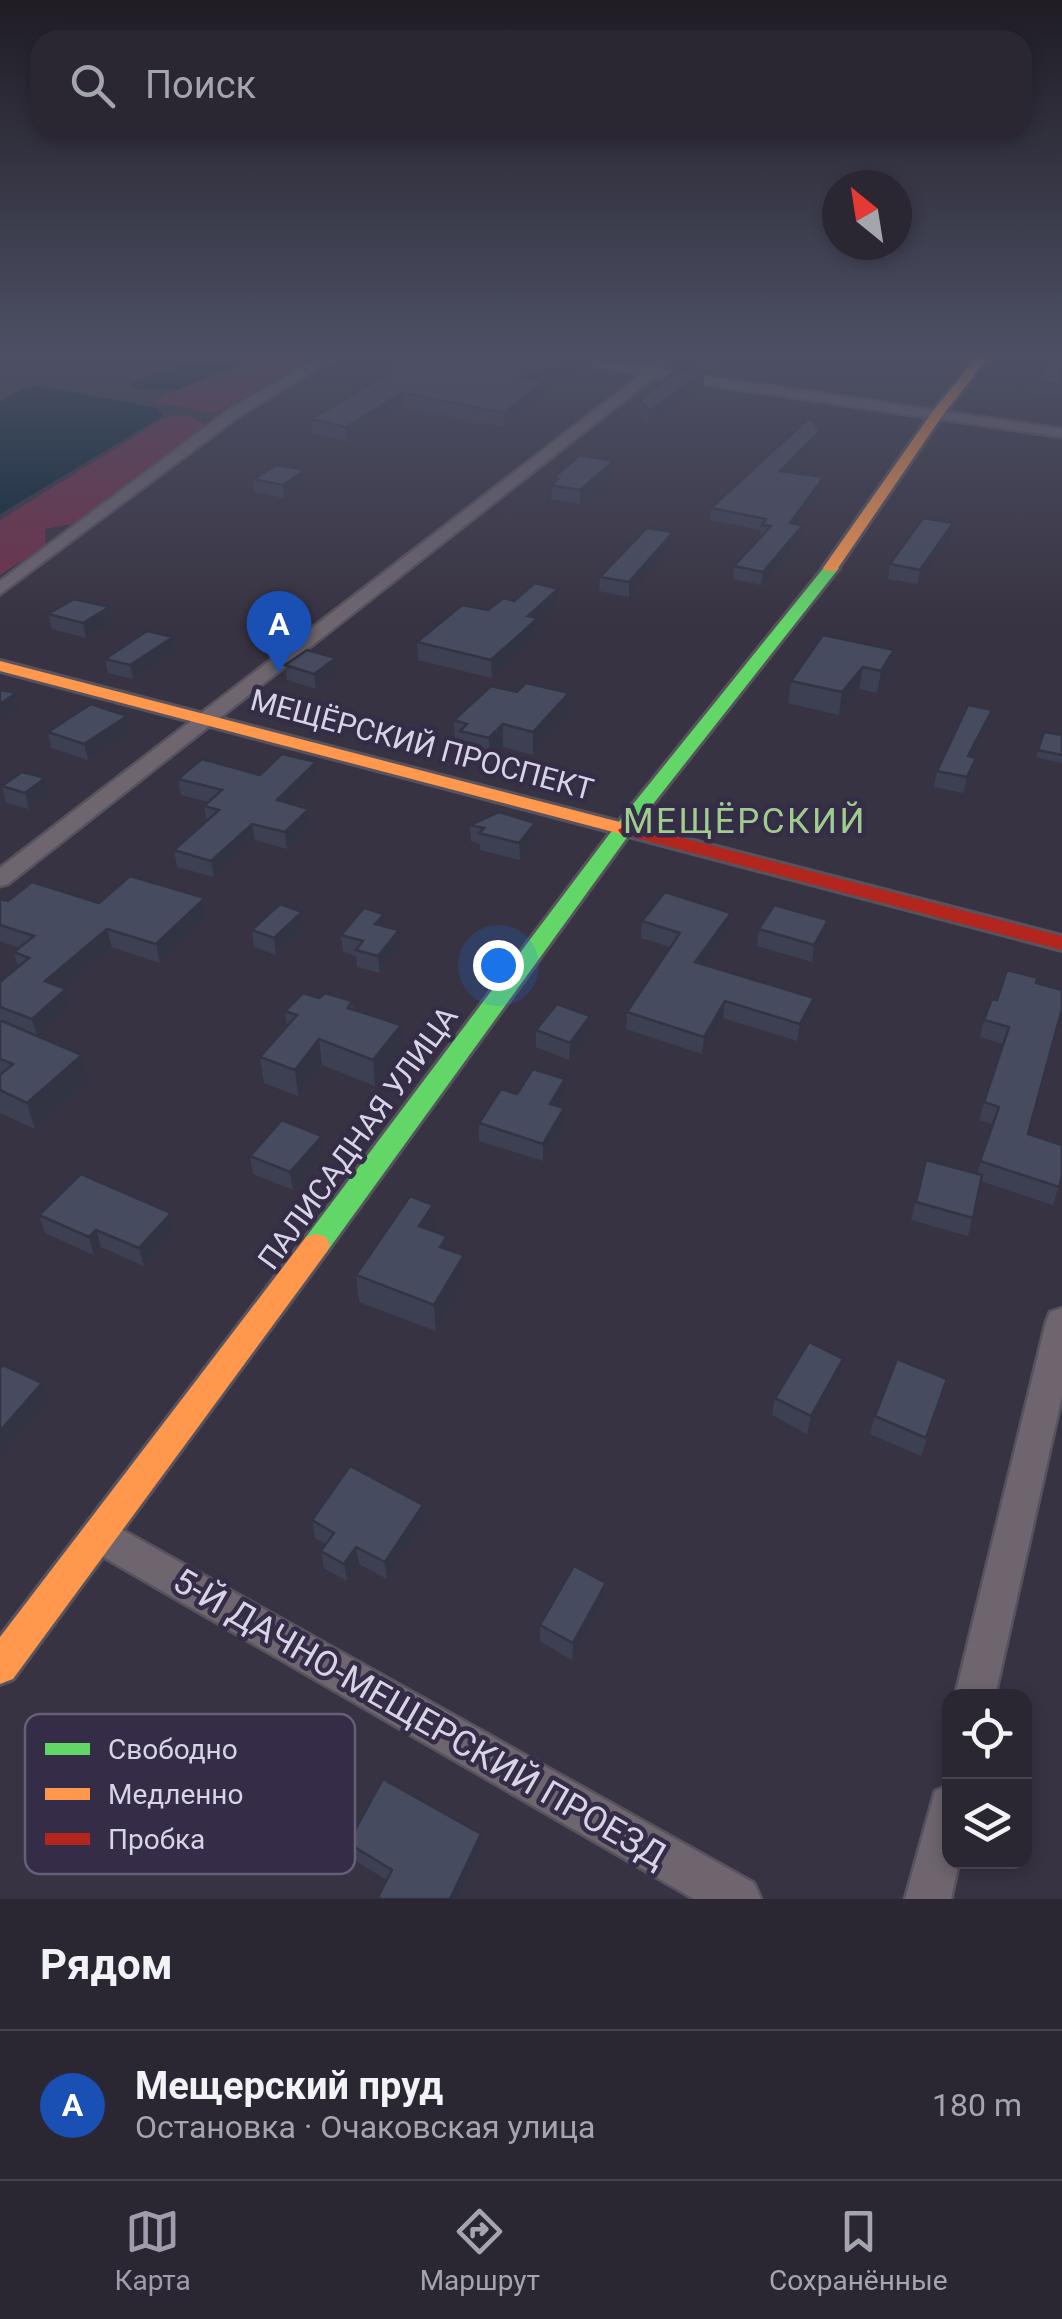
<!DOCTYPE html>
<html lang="ru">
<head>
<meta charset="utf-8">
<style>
  :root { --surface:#2a2632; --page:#36323e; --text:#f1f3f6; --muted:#a5a5ac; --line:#46434d; --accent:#a09cac }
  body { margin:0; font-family:Roboto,sans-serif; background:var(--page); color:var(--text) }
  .controls { position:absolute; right:30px; bottom:30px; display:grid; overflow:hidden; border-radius:20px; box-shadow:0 5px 15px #0003 }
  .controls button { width:90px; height:90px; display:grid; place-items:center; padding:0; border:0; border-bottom:2px solid var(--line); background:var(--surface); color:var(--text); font:50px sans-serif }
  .compass { position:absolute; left:822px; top:170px; width:90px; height:90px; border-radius:50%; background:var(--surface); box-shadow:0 5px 15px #0003; rotate:330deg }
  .you { position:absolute; left:498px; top:965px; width:35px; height:35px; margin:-25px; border:8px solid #fff; border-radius:50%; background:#1a73e8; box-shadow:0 0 0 15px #1a73e833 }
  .badge { display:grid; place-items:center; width:65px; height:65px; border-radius:50%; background:var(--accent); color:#fff; font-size:32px; font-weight:700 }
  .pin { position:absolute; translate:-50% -82px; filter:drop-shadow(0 2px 5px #0008) }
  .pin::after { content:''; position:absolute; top:52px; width:35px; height:30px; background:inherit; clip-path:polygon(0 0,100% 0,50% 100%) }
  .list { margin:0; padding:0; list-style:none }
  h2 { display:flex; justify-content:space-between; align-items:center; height:130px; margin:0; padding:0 40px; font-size:42px }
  h2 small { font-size:32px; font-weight:400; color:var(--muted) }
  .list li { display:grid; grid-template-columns:65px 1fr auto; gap:30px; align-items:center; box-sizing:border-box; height:150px; padding:0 40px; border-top:2px solid var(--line) }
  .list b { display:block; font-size:38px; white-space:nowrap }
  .list p { margin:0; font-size:32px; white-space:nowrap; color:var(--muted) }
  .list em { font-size:32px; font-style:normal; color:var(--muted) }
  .icon { flex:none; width:55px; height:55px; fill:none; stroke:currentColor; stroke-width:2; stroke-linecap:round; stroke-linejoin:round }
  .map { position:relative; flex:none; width:1062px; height:1899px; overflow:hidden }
  .search { position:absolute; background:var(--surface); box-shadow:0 5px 15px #0003; left:30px; right:30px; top:30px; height:110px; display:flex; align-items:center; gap:25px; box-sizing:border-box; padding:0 35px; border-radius:30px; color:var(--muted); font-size:38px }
  .sheet { height:280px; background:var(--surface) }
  nav { display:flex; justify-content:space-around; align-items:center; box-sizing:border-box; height:140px; border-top:2px solid var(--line); background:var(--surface); font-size:28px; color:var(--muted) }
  nav a { display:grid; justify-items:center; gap:5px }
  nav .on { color:var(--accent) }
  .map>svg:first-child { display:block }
  .green { fill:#713049 }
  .water { fill:#082635 }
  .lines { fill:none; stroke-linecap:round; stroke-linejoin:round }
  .street-casing { stroke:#56525e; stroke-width:5 }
  .fast-casing { stroke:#56525e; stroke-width:6 }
  .slow-casing { stroke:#56525e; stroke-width:6 }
  .jam-casing { stroke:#56525e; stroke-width:6 }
  .street { fill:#6e656f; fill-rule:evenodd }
  .fast { fill:#63d668; fill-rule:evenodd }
  .slow { fill:#ff974d; fill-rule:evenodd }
  .jam { fill:#b3261e; fill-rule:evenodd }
  .wall { fill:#3d4053 }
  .shaded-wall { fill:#323443 }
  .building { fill:#474b60; stroke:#323443; stroke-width:2.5 }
  .labels { text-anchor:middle; stroke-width:9; stroke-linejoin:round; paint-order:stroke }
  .street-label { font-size:30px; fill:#d8d4e5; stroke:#352d48 }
  .quarter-label { font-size:35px; letter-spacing:2.5px; fill:#a0cd8d; stroke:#352d48 }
  .near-street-label { font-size:35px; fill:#d8d4e5; stroke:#352d48 }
  .key { fill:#352d48; stroke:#665f77; stroke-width:2.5 }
  .key-label { font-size:28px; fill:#d8d4e5 }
</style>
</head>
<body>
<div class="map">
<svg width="1062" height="1899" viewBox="0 0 1062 1899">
  <rect width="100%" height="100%" fill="#383342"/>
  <g class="green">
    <polygon points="256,359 311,359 216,413 154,402 209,375"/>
    <polygon points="188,415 206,425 77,523 45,529 46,545 0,575 0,520 168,416"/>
  </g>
  <g class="water">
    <polygon points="195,359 256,359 176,390 132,389 132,383"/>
    <polygon points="39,386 157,408 163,416 0,514 0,401 24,388"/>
  </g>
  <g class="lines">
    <g class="street-casing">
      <g id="street">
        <polygon points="318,359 333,359 242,414 0,594 0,581 232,408"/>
        <polygon points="554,359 585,359 649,368 661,359 675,359 662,370 1062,429 1062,437 654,377 8,884 0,886 0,868 641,375"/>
        <polygon points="1062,1308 1062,1396 995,1696 955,1696 1046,1322 1050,1312"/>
        <polygon points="101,1518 754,1883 761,1899 694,1899 88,1548 82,1536 88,1524"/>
        <polygon points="950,1785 950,1862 959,1862 951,1899 905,1899 935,1791"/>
      </g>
    </g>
    <g class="fast-casing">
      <polygon id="fast" points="826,565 839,568 631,832 326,1253 316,1256 306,1253 302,1245 306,1237 617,824"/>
    </g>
    <g class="slow-casing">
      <g id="slow">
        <polygon points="975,359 987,359 942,416 836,571 826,571 823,568 933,411"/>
        <polygon points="0,661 635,826 638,830 628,836 621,834 0,671"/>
        <polygon points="316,1234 326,1237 330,1245 326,1253 13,1679 0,1684 0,1637 306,1237"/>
      </g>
    </g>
    <g class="jam-casing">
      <polygon id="jam" points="628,824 1062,936 1062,950 621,834 618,830"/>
    </g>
    <use href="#street" class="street"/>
    <use href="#fast" class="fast"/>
    <use href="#slow" class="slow"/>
    <use href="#jam" class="jam"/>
  </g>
  <g class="wall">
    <polygon points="404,359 592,359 592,370 545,383 545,395 504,427 403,407 347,441 313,434 311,419 383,377 383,370"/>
    <polygon points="693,359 736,359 736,364 721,375 692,371"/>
    <polygon points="836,359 865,359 858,365 836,362"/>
    <polygon points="1062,359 1062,399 1032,394 1034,381"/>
    <polygon points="704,373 703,388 648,427 639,415 640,400"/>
    <polygon points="819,442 789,472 824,477 822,489 796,524 803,525 801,538 761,585 733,579 734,566 760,537 761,530 710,520 711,508"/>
    <polygon points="305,470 306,483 284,498 255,492 253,479"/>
    <polygon points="614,474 580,504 551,499 553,478"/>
    <polygon points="951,537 918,584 888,579 890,564"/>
    <polygon points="672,546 629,597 599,591 600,577"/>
    <polygon points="558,589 558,606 538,624 538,636 492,678 418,660 417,642 488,610 514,601"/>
    <polygon points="109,607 112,622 86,638 52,629 48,614"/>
    <polygon points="173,637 176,651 133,679 108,673 105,659"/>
    <polygon points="894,650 890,672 877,693 859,689 839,715 788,703 791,681"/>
    <polygon points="285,665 337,673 316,689 287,680"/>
    <polygon points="569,693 569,716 533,755 503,747 490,761 461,754 460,745 455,743 454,720"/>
    <polygon points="992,710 988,726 972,757 976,758 972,774 963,793 934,787 937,771"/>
    <polygon points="127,716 131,731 88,760 51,748 48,732"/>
    <polygon points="1062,735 1062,763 1036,757 1038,750"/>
    <polygon points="316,762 318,777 291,804 309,809 311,825 287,849 255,840 214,877 177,867 174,850 207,821 204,806 209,802 181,795 178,779 260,775"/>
    <polygon points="45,778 49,794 29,809 6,803 2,786"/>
    <polygon points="535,823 535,839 520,860 480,850 480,844 471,841 470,825"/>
    <polygon points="205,898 208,917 160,963 112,947 64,988 66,989 71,1008 39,1037 82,1055 89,1081 35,1129 0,1113 0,982 18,967 14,952 19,948 0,941 0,899 8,901 99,903"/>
    <polygon points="302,912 304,929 276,955 254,947 252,930"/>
    <polygon points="731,913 729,930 704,964 811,1015 797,1041 723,1018 702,1054 626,1029 627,1012 670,947 641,938 642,921"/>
    <polygon points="385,927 400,947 380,973 357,967 356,956 343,952 341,935"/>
    <polygon points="759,929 825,936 812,962 757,946"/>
    <polygon points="1036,983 1028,1134 1062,1176 1053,1205 981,1181 968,1236 911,1220 926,1160 977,1174 993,1124 979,1120 1003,1044 980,1037 984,1020 997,1000"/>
    <polygon points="319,998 352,1001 353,1010 403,1050 375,1086 322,1065 298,1096 264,1083 260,1057 287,1026 285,1011"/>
    <polygon points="536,1030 590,1034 569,1060 536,1047"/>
    <polygon points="565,1079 565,1097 559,1107 564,1108 564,1126 543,1161 479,1141 479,1123 517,1094"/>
    <polygon points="324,1154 293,1190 253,1174 250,1156"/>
    <polygon points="171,1213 175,1230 144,1266 101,1247 94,1255 45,1233 39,1215"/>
    <polygon points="435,1232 447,1236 448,1250 466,1282 436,1331 359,1302 356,1275"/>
    <polygon points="839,1376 807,1434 772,1415 775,1398"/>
    <polygon points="942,1397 921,1456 870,1434 875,1416"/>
    <polygon points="312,1520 425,1522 387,1579 359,1564 347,1581 324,1568 321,1551 326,1544 315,1538"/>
    <polygon points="606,1583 605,1600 572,1660 540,1641 540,1625"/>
    <polygon points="348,1843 482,1849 458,1899 379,1899 378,1897 387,1880 351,1858"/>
  </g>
  <g class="shaded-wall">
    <polygon points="583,359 592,359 592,370 545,383 545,395 504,427 504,413 517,378"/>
    <polygon points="722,359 736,359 736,364 721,375"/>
    <polygon points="704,373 703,388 648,427 649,411"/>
    <polygon points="402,393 403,407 347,441 346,427"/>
    <polygon points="821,430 819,442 779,483 780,471"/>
    <polygon points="614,461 614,474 580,504 580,490"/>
    <polygon points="305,470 306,483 284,498 283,485"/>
    <polygon points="824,477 822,489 788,536 790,523"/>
    <polygon points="953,523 951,537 918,584 920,570"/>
    <polygon points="803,525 801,538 761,585 763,572"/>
    <polygon points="673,532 672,546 629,597 629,582"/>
    <polygon points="558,589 558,606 538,624 538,636 492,678 491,660 528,616"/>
    <polygon points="109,607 112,622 86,638 83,623"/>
    <polygon points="173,637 176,651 133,679 130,665"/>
    <polygon points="894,650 890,672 877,693 881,671"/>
    <polygon points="336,658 337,673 316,689 314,674"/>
    <polygon points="863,667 859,689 839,715 842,692"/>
    <polygon points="16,693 19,709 0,722 0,704"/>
    <polygon points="569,693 569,716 533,755 533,732"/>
    <polygon points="992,710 988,726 965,772 968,756"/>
    <polygon points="127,716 131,731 88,760 84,744"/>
    <polygon points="503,724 503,747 490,761 489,738"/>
    <polygon points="976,758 972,774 963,793 967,777"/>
    <polygon points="316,762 318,777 279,816 277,800"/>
    <polygon points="45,778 49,794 29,809 25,793"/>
    <polygon points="309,809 311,825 287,849 285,832"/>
    <polygon points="535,823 535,839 520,860 519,843"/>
    <polygon points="252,824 255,840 214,877 211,861"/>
    <polygon points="205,898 208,917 160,963 156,944"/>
    <polygon points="302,912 304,929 276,955 274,938"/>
    <polygon points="731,913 729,930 693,979 695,962"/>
    <polygon points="384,914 385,930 375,924"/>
    <polygon points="828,920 825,936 812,962 814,945"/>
    <polygon points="107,929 112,947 50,1000 45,981"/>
    <polygon points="399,930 400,947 380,973 378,956"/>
    <polygon points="66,989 71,1008 38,1038 32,1019"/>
    <polygon points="814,998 811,1015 797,1041 800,1024"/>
    <polygon points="725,1001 723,1018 702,1054 704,1037"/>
    <polygon points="590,1016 590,1034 569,1060 570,1043"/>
    <polygon points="401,1025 403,1050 375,1086 373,1060"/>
    <polygon points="319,1039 322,1065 298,1096 295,1070"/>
    <polygon points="82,1055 89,1081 35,1129 27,1103"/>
    <polygon points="565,1079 565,1097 550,1122 550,1104"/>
    <polygon points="564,1108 564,1126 543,1161 543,1144"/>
    <polygon points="322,1136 324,1154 293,1190 290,1172"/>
    <polygon points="433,1205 435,1231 419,1226"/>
    <polygon points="171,1213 175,1230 144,1266 139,1248"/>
    <polygon points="96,1230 101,1247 94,1255 89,1237"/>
    <polygon points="447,1236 449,1262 440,1247"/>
    <polygon points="464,1255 466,1282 436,1331 434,1305"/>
    <polygon points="843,1359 839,1376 807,1434 811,1416"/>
    <polygon points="42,1383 48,1400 0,1457 0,1431"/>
    <polygon points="423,1505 425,1522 387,1579 385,1562"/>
    <polygon points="356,1547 359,1564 347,1581 344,1564"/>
    <polygon points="606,1583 605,1600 572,1660 573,1643"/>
    <polygon points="481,1834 482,1849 458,1899 450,1899"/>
  </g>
  <g class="building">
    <polygon points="404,359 583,359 517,378 545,381 504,413 402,393 346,427 311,419 393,371 383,370"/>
    <polygon points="1051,359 1062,359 1062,385 1034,381"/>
    <polygon points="677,369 704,373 649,411 640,400"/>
    <polygon points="809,418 821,430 780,471 824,477 790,523 803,525 763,572 734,566 771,526 762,525 766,519 711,508"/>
    <polygon points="580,455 614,461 580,490 551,485 558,479 553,478"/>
    <polygon points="277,465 305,470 283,485 253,479"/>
    <polygon points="923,518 953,523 920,570 890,564"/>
    <polygon points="647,528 673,532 629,582 600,577"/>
    <polygon points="535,583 558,589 528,616 538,618 491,660 417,642 462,605 488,610 504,598 514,601"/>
    <polygon points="74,599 109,607 83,623 48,614"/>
    <polygon points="147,631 173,637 130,665 105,659"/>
    <polygon points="823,635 894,650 881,671 863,667 842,692 791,681"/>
    <polygon points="307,650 336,658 314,674 285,665"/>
    <polygon points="526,683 569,693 533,732 503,724 489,738 460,731 467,724 454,720 491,686 517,692"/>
    <polygon points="0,690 16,693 0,704"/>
    <polygon points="91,704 127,716 84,744 48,732"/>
    <polygon points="968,705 992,710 968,756 976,758 967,777 937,771"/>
    <polygon points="1044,732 1062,735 1062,755 1038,750"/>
    <polygon points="282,754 316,762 277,800 309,809 285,832 252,824 211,861 174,850 219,810 204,806 222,790 178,779 202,759 260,775"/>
    <polygon points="22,772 45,778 25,793 2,786"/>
    <polygon points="499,812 535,823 519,843 479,833 484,828 470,825"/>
    <polygon points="130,876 205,898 156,944 107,929 45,981 66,989 32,1019 0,1007 0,982 29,958 14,952 34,936 0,925 0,899 8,901 32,882 99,903"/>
    <polygon points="665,892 731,913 695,962 814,998 800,1024 725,1001 704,1037 627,1012 680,933 642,921"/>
    <polygon points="280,904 302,912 274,938 252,930"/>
    <polygon points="774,905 828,920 814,945 759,929"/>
    <polygon points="364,908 384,914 375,924 399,930 378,956 356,950 363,941 341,935"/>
    <polygon points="1007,970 1038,978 1036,983 1062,990 1062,1009 1028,1134 1062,1145 1062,1176 1059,1187 980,1161 999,1107 984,1102 1009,1027 984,1020 992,999 997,1000"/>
    <polygon points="303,993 319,998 325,993 352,1001 348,1008 401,1025 373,1060 319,1039 295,1070 260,1057 297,1015 285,1011"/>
    <polygon points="557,1004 590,1016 570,1043 536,1030"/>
    <polygon points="2,1021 82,1055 27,1103 0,1090 0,1075 13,1064 0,1059 0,1022"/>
    <polygon points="533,1069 565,1079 550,1104 564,1108 543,1144 479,1123 501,1089 517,1094"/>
    <polygon points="282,1120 322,1136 290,1172 250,1156"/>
    <polygon points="926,1160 982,1175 973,1218 916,1202"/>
    <polygon points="81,1174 171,1213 139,1248 96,1230 89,1237 39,1215"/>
    <polygon points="410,1196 433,1205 419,1226 447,1236 440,1247 464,1255 434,1305 356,1275"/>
    <polygon points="809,1342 843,1359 811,1416 775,1398"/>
    <polygon points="897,1359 947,1379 926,1438 875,1416"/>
    <polygon points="3,1365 42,1383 0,1431 0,1368"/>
    <polygon points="350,1466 423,1505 385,1562 356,1547 344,1564 321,1551 334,1533 312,1520"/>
    <polygon points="574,1566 606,1583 573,1643 540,1625"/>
    <polygon points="383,1779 481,1834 450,1899 382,1899 378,1897 392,1870 348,1843"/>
  </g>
  <linearGradient id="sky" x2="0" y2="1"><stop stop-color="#1f1c24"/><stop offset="0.57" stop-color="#4d5065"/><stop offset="1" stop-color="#4d5065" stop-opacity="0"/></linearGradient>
  <rect width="1062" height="625" fill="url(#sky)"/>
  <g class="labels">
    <g class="street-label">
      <text transform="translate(422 745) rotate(15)" y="10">МЕЩЁРСКИЙ ПРОСПЕКТ</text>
      <text transform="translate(358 1138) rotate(-54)" y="10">ПАЛИСАДНАЯ УЛИЦА</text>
    </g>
    <g class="quarter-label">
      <text x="745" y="833">МЕЩЁРСКИЙ</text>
    </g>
    <g class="near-street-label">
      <text transform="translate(420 1718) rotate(30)" y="12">5-Й ДАЧНО-МЕЩЕРСКИЙ ПРОЕЗД</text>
    </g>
  </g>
  <rect x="25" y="1714" width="330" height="160" rx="15" class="key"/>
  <rect x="45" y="1743" width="45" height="12" fill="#63d668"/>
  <rect x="45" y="1788" width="45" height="12" fill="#ff974d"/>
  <rect x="45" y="1833" width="45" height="12" fill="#b3261e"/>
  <g class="key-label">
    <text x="108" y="1759">Свободно</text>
    <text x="108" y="1804">Медленно</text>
    <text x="108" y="1849">Пробка</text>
  </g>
</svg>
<div class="controls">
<button><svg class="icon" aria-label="locate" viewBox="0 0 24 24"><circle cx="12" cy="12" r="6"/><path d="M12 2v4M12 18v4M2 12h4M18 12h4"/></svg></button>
<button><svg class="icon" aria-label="layers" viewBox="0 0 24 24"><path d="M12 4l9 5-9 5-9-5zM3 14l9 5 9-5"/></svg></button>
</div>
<svg class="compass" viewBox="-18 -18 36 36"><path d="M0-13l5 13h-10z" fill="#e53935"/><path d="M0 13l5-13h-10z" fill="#a5a5ac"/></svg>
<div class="you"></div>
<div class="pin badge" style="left:279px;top:673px;background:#1a4fb4">A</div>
<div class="search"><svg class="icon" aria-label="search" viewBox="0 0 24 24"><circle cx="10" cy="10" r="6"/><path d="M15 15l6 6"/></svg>Поиск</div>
</div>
<section class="sheet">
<h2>Рядом<small></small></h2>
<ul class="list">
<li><span class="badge" style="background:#1a4fb4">A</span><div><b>Мещерский пруд</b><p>Остановка · Очаковская улица</p></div><em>180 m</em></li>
</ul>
</section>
<nav>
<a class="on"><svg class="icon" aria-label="map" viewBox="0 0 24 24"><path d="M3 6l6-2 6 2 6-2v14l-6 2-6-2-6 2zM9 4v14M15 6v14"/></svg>Карта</a>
<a><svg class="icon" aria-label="directions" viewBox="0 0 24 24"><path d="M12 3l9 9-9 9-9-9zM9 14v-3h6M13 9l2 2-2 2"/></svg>Маршрут</a>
<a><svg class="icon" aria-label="saved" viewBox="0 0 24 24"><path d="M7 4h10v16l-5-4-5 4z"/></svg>Сохранённые</a>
</nav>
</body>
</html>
